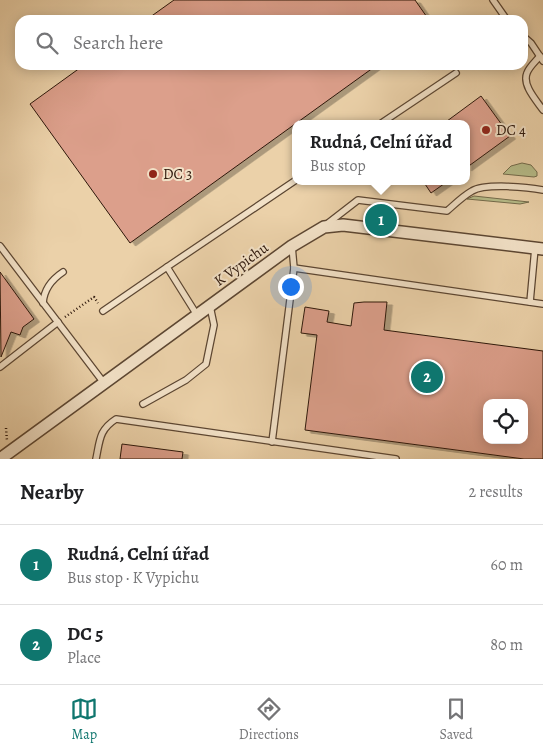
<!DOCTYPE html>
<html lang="en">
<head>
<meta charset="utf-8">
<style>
  :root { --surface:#fff; --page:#f2f2f2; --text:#202124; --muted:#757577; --line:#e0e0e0; --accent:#0f766e }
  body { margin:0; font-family:Alegreya,serif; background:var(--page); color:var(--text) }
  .controls { position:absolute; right:15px; bottom:15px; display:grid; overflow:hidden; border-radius:10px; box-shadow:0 2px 12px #0003 }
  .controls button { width:45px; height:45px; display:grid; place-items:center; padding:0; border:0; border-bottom:1px solid var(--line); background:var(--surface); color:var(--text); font:25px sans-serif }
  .you { position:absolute; left:290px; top:286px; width:18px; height:18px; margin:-12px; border:4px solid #fff; border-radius:50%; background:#1a73e8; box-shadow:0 0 0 8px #1a73e833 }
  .badge { display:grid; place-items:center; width:32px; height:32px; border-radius:50%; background:var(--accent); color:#fff; font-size:16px; font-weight:700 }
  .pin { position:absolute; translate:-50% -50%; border:2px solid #fff; box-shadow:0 1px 5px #0006 }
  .popup { position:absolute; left:292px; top:120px; width:178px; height:65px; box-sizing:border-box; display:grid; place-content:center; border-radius:10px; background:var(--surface); filter:drop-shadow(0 1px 4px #0005); font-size:16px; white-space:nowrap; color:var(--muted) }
  .popup b { font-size:19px; color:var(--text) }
  .popup::after { content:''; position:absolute; left:50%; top:100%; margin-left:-10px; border:10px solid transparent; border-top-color:var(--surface) }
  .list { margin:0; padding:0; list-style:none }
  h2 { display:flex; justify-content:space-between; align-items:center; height:65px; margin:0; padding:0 20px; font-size:21px }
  h2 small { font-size:16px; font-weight:400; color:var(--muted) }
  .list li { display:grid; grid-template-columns:32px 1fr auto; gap:15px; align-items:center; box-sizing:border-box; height:80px; padding:0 20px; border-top:1px solid var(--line) }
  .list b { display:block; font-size:19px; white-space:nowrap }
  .list p { margin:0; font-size:16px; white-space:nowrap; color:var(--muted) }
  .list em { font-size:16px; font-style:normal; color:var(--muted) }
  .icon { flex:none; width:28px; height:28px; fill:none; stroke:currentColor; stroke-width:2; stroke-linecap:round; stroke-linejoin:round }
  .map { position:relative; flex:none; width:543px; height:459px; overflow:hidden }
  .search { position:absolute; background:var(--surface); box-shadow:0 2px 12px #0003; left:15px; right:15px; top:15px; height:55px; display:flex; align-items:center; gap:12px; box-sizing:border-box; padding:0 18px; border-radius:15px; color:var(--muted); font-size:19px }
  .sheet { height:225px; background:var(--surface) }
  nav { display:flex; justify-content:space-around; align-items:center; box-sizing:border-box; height:70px; border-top:1px solid var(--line); background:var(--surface); font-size:14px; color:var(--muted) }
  nav a { display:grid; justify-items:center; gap:2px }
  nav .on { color:var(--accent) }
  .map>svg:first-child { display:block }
  .green { fill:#b6bc89; stroke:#726a4a }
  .building { fill:#dc9f8b; stroke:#2d170b; fill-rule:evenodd; filter:url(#shadow) }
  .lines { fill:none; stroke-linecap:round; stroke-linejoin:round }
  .service-casing { stroke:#5c4632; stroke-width:8 }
  .minor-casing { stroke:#5c4632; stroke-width:14 }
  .path { stroke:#2d170b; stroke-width:2.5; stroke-dasharray:1 2.5; stroke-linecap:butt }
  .service { stroke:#f2e1c7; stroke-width:5.5 }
  .minor { stroke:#f2e1c7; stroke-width:11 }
  .poi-dot { fill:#8f2418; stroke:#f2e1c7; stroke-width:2 }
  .labels { text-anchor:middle; stroke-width:4; stroke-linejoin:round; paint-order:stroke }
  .poi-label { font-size:15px; fill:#2d170b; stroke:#f2e1c7; text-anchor:start }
  .street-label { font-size:15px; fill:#2d170b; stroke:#f2e1c7 }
</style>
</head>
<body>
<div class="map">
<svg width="543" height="459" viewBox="0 0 543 459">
  <defs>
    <filter id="shadow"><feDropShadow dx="5.5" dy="3" stdDeviation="0" flood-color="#0004"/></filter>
  </defs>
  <rect width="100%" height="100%" fill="#ebd1a9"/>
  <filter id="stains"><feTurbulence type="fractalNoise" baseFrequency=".004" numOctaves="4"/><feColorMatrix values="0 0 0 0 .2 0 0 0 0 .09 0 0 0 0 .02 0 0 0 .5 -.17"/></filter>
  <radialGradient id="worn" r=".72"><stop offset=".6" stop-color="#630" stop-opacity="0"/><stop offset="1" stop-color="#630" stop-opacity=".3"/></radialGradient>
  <g class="green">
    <polygon points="522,163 531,165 537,172 537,176 534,177 503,174 511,166"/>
    <polygon points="474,196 529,202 520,204 467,199"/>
  </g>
  <g class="building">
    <polygon points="174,0 415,0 429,20 146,20"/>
    <polygon points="84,65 377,65 130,243 30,104"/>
    <polygon points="481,96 510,136 466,168 466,124 443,124"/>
    <polygon points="423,181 448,181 431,193"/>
    <polygon points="0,272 34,319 23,327 20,335 11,332 1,357"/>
    <path d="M364,302H387L384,330L543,351V459H524L305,430L317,335L301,333L305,307L329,311L327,322L351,326L354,303ZM487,403H524V440H487Z"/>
    <polygon points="122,444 183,452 182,459 120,459"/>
  </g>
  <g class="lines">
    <g class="service-casing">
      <g id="service">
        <polyline points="493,0 507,20"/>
        <polyline points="523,36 531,43 543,61"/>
        <path d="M540,56C536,61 529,67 527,73C522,85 536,100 543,110"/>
        <polyline points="380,124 456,73"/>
        <path d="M327,224L358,200L447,211C455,204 463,196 472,191C485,183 528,187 543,190"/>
        <polyline points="0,246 104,383"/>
        <polyline points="294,268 543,304"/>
        <polyline points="530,302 535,248"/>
        <path d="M43,303C44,289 51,280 63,272"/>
        <polyline points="103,311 167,267"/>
        <polyline points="197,315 167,267 296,180"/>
        <polyline points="0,367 58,322"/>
        <polyline points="143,404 186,380 206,364 214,325 210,306"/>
        <polyline points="272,442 294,268 292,246"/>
        <path d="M96,459C100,440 99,430 116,419L396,459"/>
      </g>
    </g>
    <g class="minor-casing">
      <polyline id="minor" points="0,459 292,246 324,227 343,225 543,249"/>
    </g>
    <g class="path">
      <polyline points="65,317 94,297 98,303"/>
      <polyline points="6,428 7,441"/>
    </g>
    <use href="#service" class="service"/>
    <use href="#minor" class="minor"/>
  </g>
  <g class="poi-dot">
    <circle cx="486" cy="130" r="5"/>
    <circle cx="153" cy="174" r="5"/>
  </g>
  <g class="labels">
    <g class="poi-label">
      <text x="496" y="135">DC 4</text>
      <text x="163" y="179">DC 3</text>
    </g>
    <g class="street-label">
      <text transform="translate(241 264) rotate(-36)" y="5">K Vypichu</text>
    </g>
  </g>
  <rect width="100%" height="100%" filter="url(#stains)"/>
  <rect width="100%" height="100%" fill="url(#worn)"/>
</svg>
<div class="controls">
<button><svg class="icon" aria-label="locate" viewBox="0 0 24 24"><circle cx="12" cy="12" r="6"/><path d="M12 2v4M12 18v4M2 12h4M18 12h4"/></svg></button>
</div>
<div class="you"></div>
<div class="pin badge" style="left:381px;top:220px">1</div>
<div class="popup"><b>Rudná, Celní úřad</b>Bus stop</div>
<div class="pin badge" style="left:427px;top:377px">2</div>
<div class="search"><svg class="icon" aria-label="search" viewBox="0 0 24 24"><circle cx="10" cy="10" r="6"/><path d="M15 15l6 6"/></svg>Search here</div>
</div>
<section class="sheet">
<h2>Nearby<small>2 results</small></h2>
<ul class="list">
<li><span class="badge">1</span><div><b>Rudná, Celní úřad</b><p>Bus stop · K Vypichu</p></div><em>60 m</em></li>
<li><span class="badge">2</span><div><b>DC 5</b><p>Place</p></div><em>80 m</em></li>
</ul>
</section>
<nav>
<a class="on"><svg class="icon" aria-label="map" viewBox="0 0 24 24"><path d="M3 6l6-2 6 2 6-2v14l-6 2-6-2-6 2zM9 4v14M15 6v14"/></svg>Map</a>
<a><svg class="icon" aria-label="directions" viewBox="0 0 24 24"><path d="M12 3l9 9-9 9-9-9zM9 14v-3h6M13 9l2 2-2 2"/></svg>Directions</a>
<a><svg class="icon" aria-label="saved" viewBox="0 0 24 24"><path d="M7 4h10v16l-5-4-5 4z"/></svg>Saved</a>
</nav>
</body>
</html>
